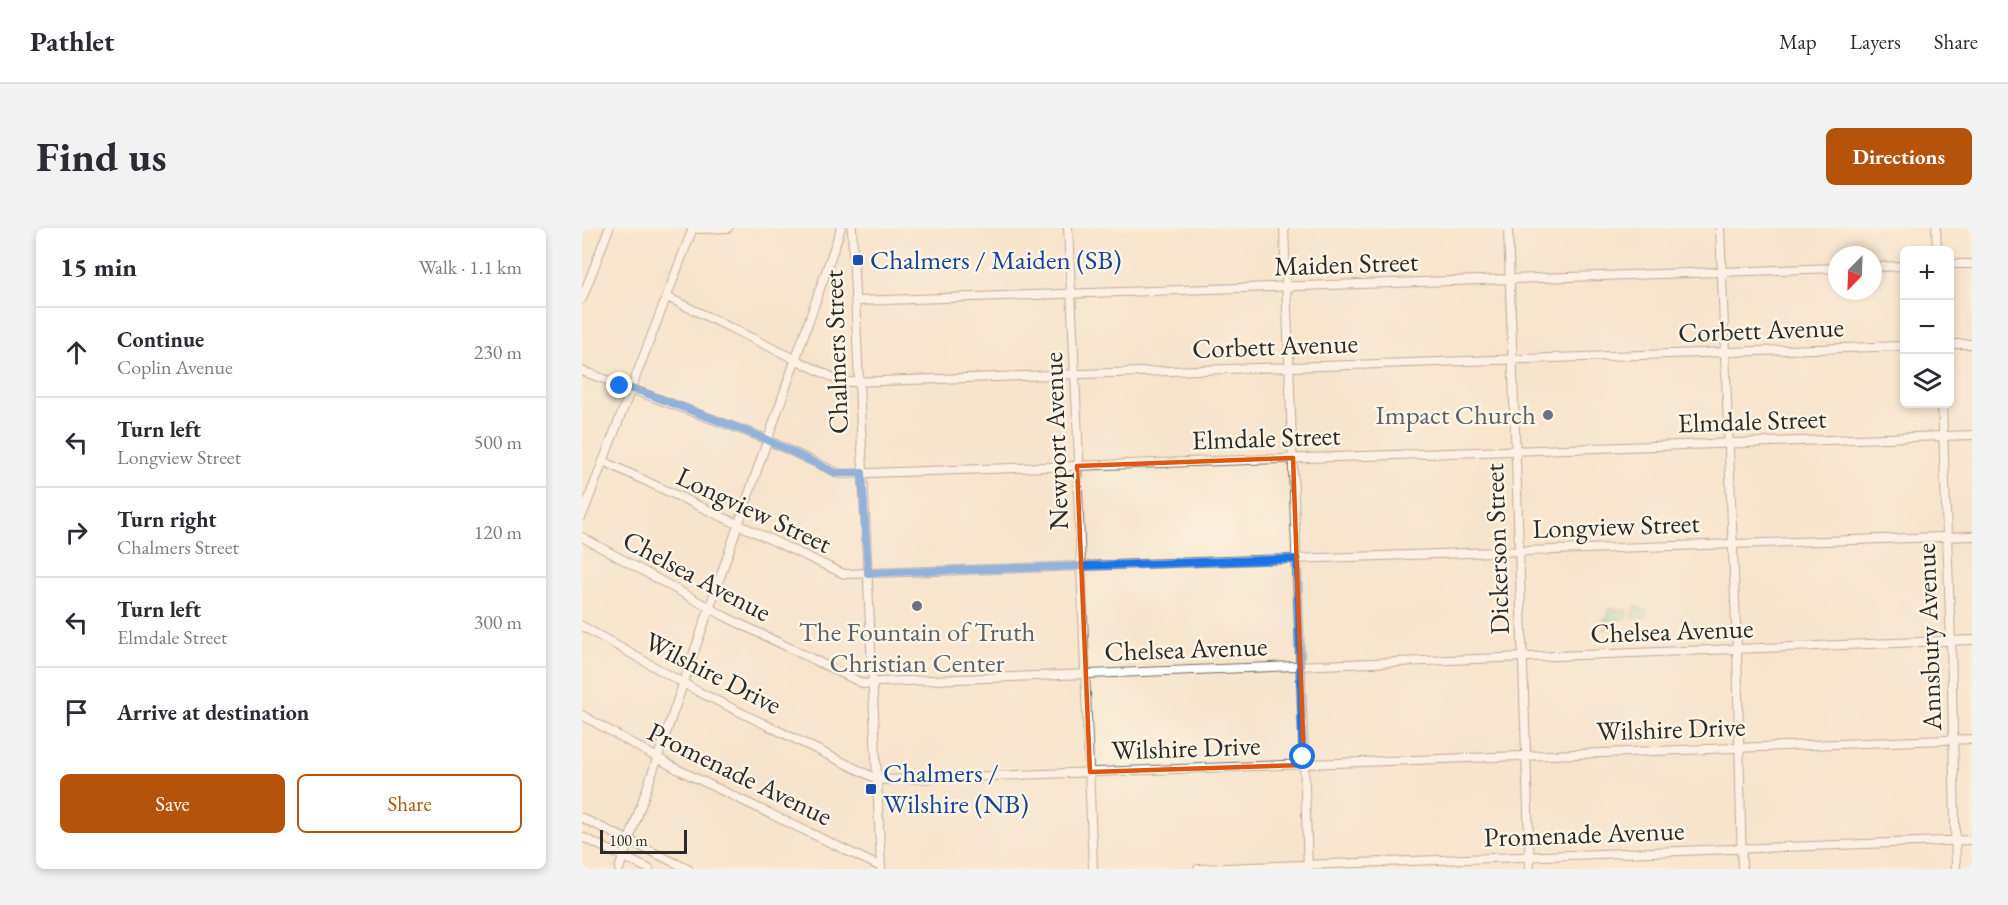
<!DOCTYPE html>
<html lang="en">
<head>
<meta charset="utf-8">
<style>
  :root { --surface:#fff; --page:#f2f2f3; --text:#2b2b33; --muted:#7c7c81; --line:#e1e1e2; --accent:#b45309 }
  body { margin:0; font-family:"EB Garamond",serif; background:var(--page); color:var(--text) }
  .controls { position:absolute; right:18px; top:18px; display:grid; overflow:hidden; border-radius:9px; box-shadow:0 3px 9px #0003 }
  .controls button { width:54px; height:54px; display:grid; place-items:center; padding:0; border:0; border-bottom:2px solid var(--line); background:var(--surface); color:var(--text); font:30px sans-serif }
  .compass { position:absolute; left:1246px; top:18px; width:54px; height:54px; border-radius:50%; background:var(--surface); box-shadow:0 3px 9px #0003; rotate:203deg }
  .scale { position:absolute; left:18px; bottom:15px; width:87px; box-sizing:border-box; padding-left:6px; border:3px solid #2b2b2b; border-top:0; font-size:16px; line-height:21px; white-space:nowrap; color:#2b2b2b; -webkit-text-stroke:4px #fcf5e5; paint-order:stroke }
  .stop { position:absolute; width:18px; height:18px; margin:-14px; border:4px solid #1a73e8; border-radius:50%; background:#fff }
  .stop.end { background:#1a73e8; border-color:#fff; box-shadow:0 2px 6px #0008 }
  .list { margin:0; padding:0; list-style:none }
  h2 { display:flex; justify-content:space-between; align-items:center; height:78px; margin:0; padding:0 24px; font-size:26px }
  h2 small { font-size:20px; font-weight:400; color:var(--muted) }
  .list li { display:grid; grid-template-columns:39px 1fr auto; gap:18px; align-items:center; box-sizing:border-box; height:90px; padding:0 24px; border-top:2px solid var(--line) }
  .list b { display:block; font-size:22px; white-space:nowrap }
  .list p { margin:0; font-size:20px; white-space:nowrap; color:var(--muted) }
  .list em { font-size:20px; font-style:normal; color:var(--muted) }
  .actions { display:flex; gap:12px; padding:18px 24px }
  .actions a { flex:1; padding:14px 0; border:2px solid var(--accent); border-radius:9px; text-align:center; font-size:21px; color:var(--accent) }
  .actions .main { background:var(--accent); color:#fff }
  .icon { flex:none; width:33px; height:33px; fill:none; stroke:currentColor; stroke-width:2; stroke-linecap:round; stroke-linejoin:round }
  .map { position:relative; flex:none; width:1390px; height:641px; overflow:hidden; border-radius:9px }
  header { display:flex; align-items:center; gap:36px; box-sizing:border-box; height:84px; padding:0 30px; background:var(--surface); border-bottom:2px solid var(--line) }
  header strong { font-size:28px }
  nav { display:flex; gap:33px; margin-inline-start:auto; font-size:21px }
  .intro { display:flex; align-items:center; justify-content:space-between; box-sizing:border-box; height:144px; padding:0 36px }
  h1 { margin:0; font-size:42px }
  .button { padding:15px 27px; border-radius:9px; background:var(--accent); color:#fff; font-size:21px; font-weight:700 }
  main { display:flex; gap:36px; padding:0 36px }
  aside { flex:1; background:var(--surface); border-radius:9px; box-shadow:0 3px 9px #0003 }
  .map>svg:first-child { display:block }
  .green { fill:#7fd69b; stroke:#558063; stroke-width:1.5 }
  .lines { fill:none; stroke-linecap:round; stroke-linejoin:round }
  .minor-casing { stroke:#726c63; stroke-width:10 }
  .minor { stroke:#fff; stroke-width:8 }
  .route { stroke:#1a73e8; stroke-width:8 }
  .marked { fill:none; stroke:#df570e; stroke-width:4.5; stroke-linejoin:round }
  .transit-dot { fill:#1a4fb4; stroke:#fcf5e5; stroke-width:2 }
  .worship-dot { fill:#6b7280; stroke:#fcf5e5; stroke-width:2 }
  .labels { text-anchor:middle; stroke-width:5; stroke-linejoin:round; paint-order:stroke }
  .transit-label { font-size:27px; fill:#164399; stroke:#fcf5e5; text-anchor:start }
  .street-label { font-size:27px; fill:#2b2b2b; stroke:#fcf5e5 }
  .worship-label { font-size:27px; fill:#5b616d; stroke:#fcf5e5; text-anchor:end }
</style>
</head>
<body>
<header>
<strong>Pathlet</strong>
<nav><a>Map</a><a>Layers</a><a>Share</a></nav>
</header>
<div class="intro"><h1>Find us</h1><a class="button">Directions</a></div>
<main>
<aside>
<h2>15 min<small>Walk · 1.1 km</small></h2>
<ul class="list">
<li><svg class="icon" aria-label="ahead" viewBox="0 0 24 24"><path d="M12 20V5M6 11l6-6 6 6"/></svg><div><b>Continue</b><p>Coplin Avenue</p></div><em>230 m</em></li>
<li><svg class="icon" aria-label="left" viewBox="0 0 24 24"><path d="M17 20v-9H6M10 6l-5 5 5 5"/></svg><div><b>Turn left</b><p>Longview Street</p></div><em>500 m</em></li>
<li><svg class="icon" aria-label="right" viewBox="0 0 24 24"><path d="M7 20v-9h11M14 6l5 5-5 5"/></svg><div><b>Turn right</b><p>Chalmers Street</p></div><em>120 m</em></li>
<li><svg class="icon" aria-label="left" viewBox="0 0 24 24"><path d="M17 20v-9H6M10 6l-5 5 5 5"/></svg><div><b>Turn left</b><p>Elmdale Street</p></div><em>300 m</em></li>
<li><svg class="icon" aria-label="arrive" viewBox="0 0 24 24"><path d="M6 21V4h12l-3 4 3 4H6"/></svg><div><b>Arrive at destination</b></div></li>
</ul>
<div class="actions"><a class="main">Save</a><a>Share</a></div>
</aside>
<div class="map">
<svg width="1390" height="641" viewBox="0 0 1390 641">
  <rect width="100%" height="100%" fill="#fcf5e5"/>
  <filter id="ink" filterUnits="userSpaceOnUse"><feTurbulence type="fractalNoise" baseFrequency=".0167" numOctaves="2"/><feDisplacementMap in="SourceGraphic" scale="12" xChannelSelector="R" yChannelSelector="G"/><feConvolveMatrix kernelMatrix="1 2 1 2 8 2 1 2 1" color-interpolation-filters="sRGB"/></filter>
  <filter id="wash" filterUnits="userSpaceOnUse"><feTurbulence type="fractalNoise" baseFrequency=".008" numOctaves="4" result="noise"/><feDisplacementMap in="SourceGraphic" scale="24" xChannelSelector="R" yChannelSelector="G"/><feGaussianBlur stdDeviation="1.35" result="paint"/><feColorMatrix in="noise" values="0 0 0 0 0 0 0 0 0 0 0 0 0 0 0 0 0 1.4 0 .05"/><feComposite in="paint" operator="in"/></filter>
  <g filter="url(#wash)">
    <rect width="100%" height="100%" fill="#f7e4cc"/>
    <g class="green">
      <polygon points="1053,378 1065,383 1064,389 1050,390 1050,384 1053,383"/>
      <polygon points="1034,380 1034,383 1045,382 1045,390 1033,392 1032,400 1022,401 1022,391 1026,389 1027,381"/>
    </g>
  </g>
  <g filter="url(#ink)">
    <g class="lines">
      <g class="minor-casing">
        <g id="minor">
          <polyline points="113,0 117,1 146,0"/>
          <polyline points="270,0 299,641"/>
          <polyline points="486,0 497,231 495,238 511,641"/>
          <polyline points="702,0 726,640"/>
          <polyline points="926,0 948,641"/>
          <polyline points="1138,0 1155,421 1160,641"/>
          <polyline points="1354,0 1355,22"/>
          <polyline points="1368,36 1390,36"/>
          <polyline points="1291,39 1322,38"/>
          <polyline points="85,69 258,153 268,154 1322,118"/>
          <polyline points="0,71 27,0"/>
          <polyline points="274,73 1255,40"/>
          <polyline points="1368,116 1390,116"/>
          <polyline points="0,143 179,209 258,246 1390,207"/>
          <polyline points="1360,176 1369,413 1374,641"/>
          <polyline points="21,233 262,346 1390,308"/>
          <polyline points="0,288 111,0"/>
          <polyline points="0,309 144,389 282,456 297,454 1390,412"/>
          <polyline points="0,398 117,464 295,551 304,552 1390,511"/>
          <polyline points="0,487 95,541 299,639"/>
          <polyline points="0,590 106,641"/>
          <polyline points="0,609 67,641"/>
          <polyline points="37,641 259,0"/>
          <polyline points="616,641 1390,612"/>
        </g>
      </g>
      <use href="#minor" class="minor"/>
    </g>
  </g>
  <g class="lines" filter="url(#ink)">
    <polyline class="route" points="38,158 61,164 179,209 254,245 280,245 286,345 715,331 721,529"/>
  </g>
  <path d="M0 0H1390V641H0ZM711,230L722,537L508,544L495,238Z" fill="#f7e4cc" fill-opacity=".55" fill-rule="evenodd"/>
  <path class="marked" d="M711,230L722,537L508,544L495,238Z"/>
  <g class="transit-dot">
    <rect x="270" y="26" width="12" height="12" rx="3"/>
    <rect x="283" y="555" width="12" height="12" rx="3"/>
  </g>
  <g class="worship-dot">
    <circle cx="966" cy="187" r="6"/>
    <circle cx="335" cy="378" r="6"/>
  </g>
  <g class="labels">
    <g class="transit-label">
      <text x="288" y="41">Chalmers / Maiden (SB)</text>
      <text x="301" y="554">Chalmers /<tspan x="301" dy="31">Wilshire (NB)</tspan></text>
    </g>
    <g class="street-label">
      <text transform="translate(764 36) rotate(-2)" y="9">Maiden Street</text>
      <text transform="translate(1179 102) rotate(-2)" y="9">Corbett Avenue</text>
      <text transform="translate(693 118) rotate(-2)" y="9">Corbett Avenue</text>
      <text transform="translate(254 124) rotate(-92)" y="9">Chalmers Street</text>
      <text transform="translate(1170 193) rotate(-2)" y="9">Elmdale Street</text>
      <text transform="translate(684 210) rotate(-2)" y="9">Elmdale Street</text>
      <text transform="translate(474 213) rotate(-92)" y="9">Newport Avenue</text>
      <text transform="translate(172 282) rotate(25)" y="9">Longview Street</text>
      <text transform="translate(1034 298) rotate(-2)" y="9">Longview Street</text>
      <text transform="translate(915 321) rotate(-92)" y="9">Dickerson Street</text>
      <text transform="translate(115 348) rotate(28)" y="9">Chelsea Avenue</text>
      <text transform="translate(1090 403) rotate(-2)" y="9">Chelsea Avenue</text>
      <text transform="translate(1347 409) rotate(-92)" y="9">Annsbury Avenue</text>
      <text transform="translate(604 421) rotate(-2)" y="9">Chelsea Avenue</text>
      <text transform="translate(131 445) rotate(27)" y="9">Wilshire Drive</text>
      <text transform="translate(1089 501) rotate(-2)" y="9">Wilshire Drive</text>
      <text transform="translate(604 520) rotate(-2)" y="9">Wilshire Drive</text>
      <text transform="translate(158 546) rotate(26)" y="9">Promenade Avenue</text>
      <text transform="translate(1002 606) rotate(-2)" y="9">Promenade Avenue</text>
    </g>
    <g class="worship-label">
      <text x="954" y="196">Impact Church</text>
      <text x="335" y="413" text-anchor="middle">The Fountain of Truth<tspan x="335" dy="31">Christian Center</tspan></text>
    </g>
  </g>
</svg>
<div class="controls">
<button>+</button>
<button>−</button>
<button><svg class="icon" aria-label="layers" viewBox="0 0 24 24"><path d="M12 4l9 5-9 5-9-5zM3 14l9 5 9-5"/></svg></button>
</div>
<svg class="compass" viewBox="-18 -18 36 36"><path d="M0-13l5 13h-10z" fill="#e53935"/><path d="M0 13l5-13h-10z" fill="#7c7c81"/></svg>
<div class="scale">100 m</div>
<div class="stop" style="left:721px;top:529px"></div>
<div class="stop end" style="left:38px;top:158px"></div>
</div>
</main>
</body>
</html>
